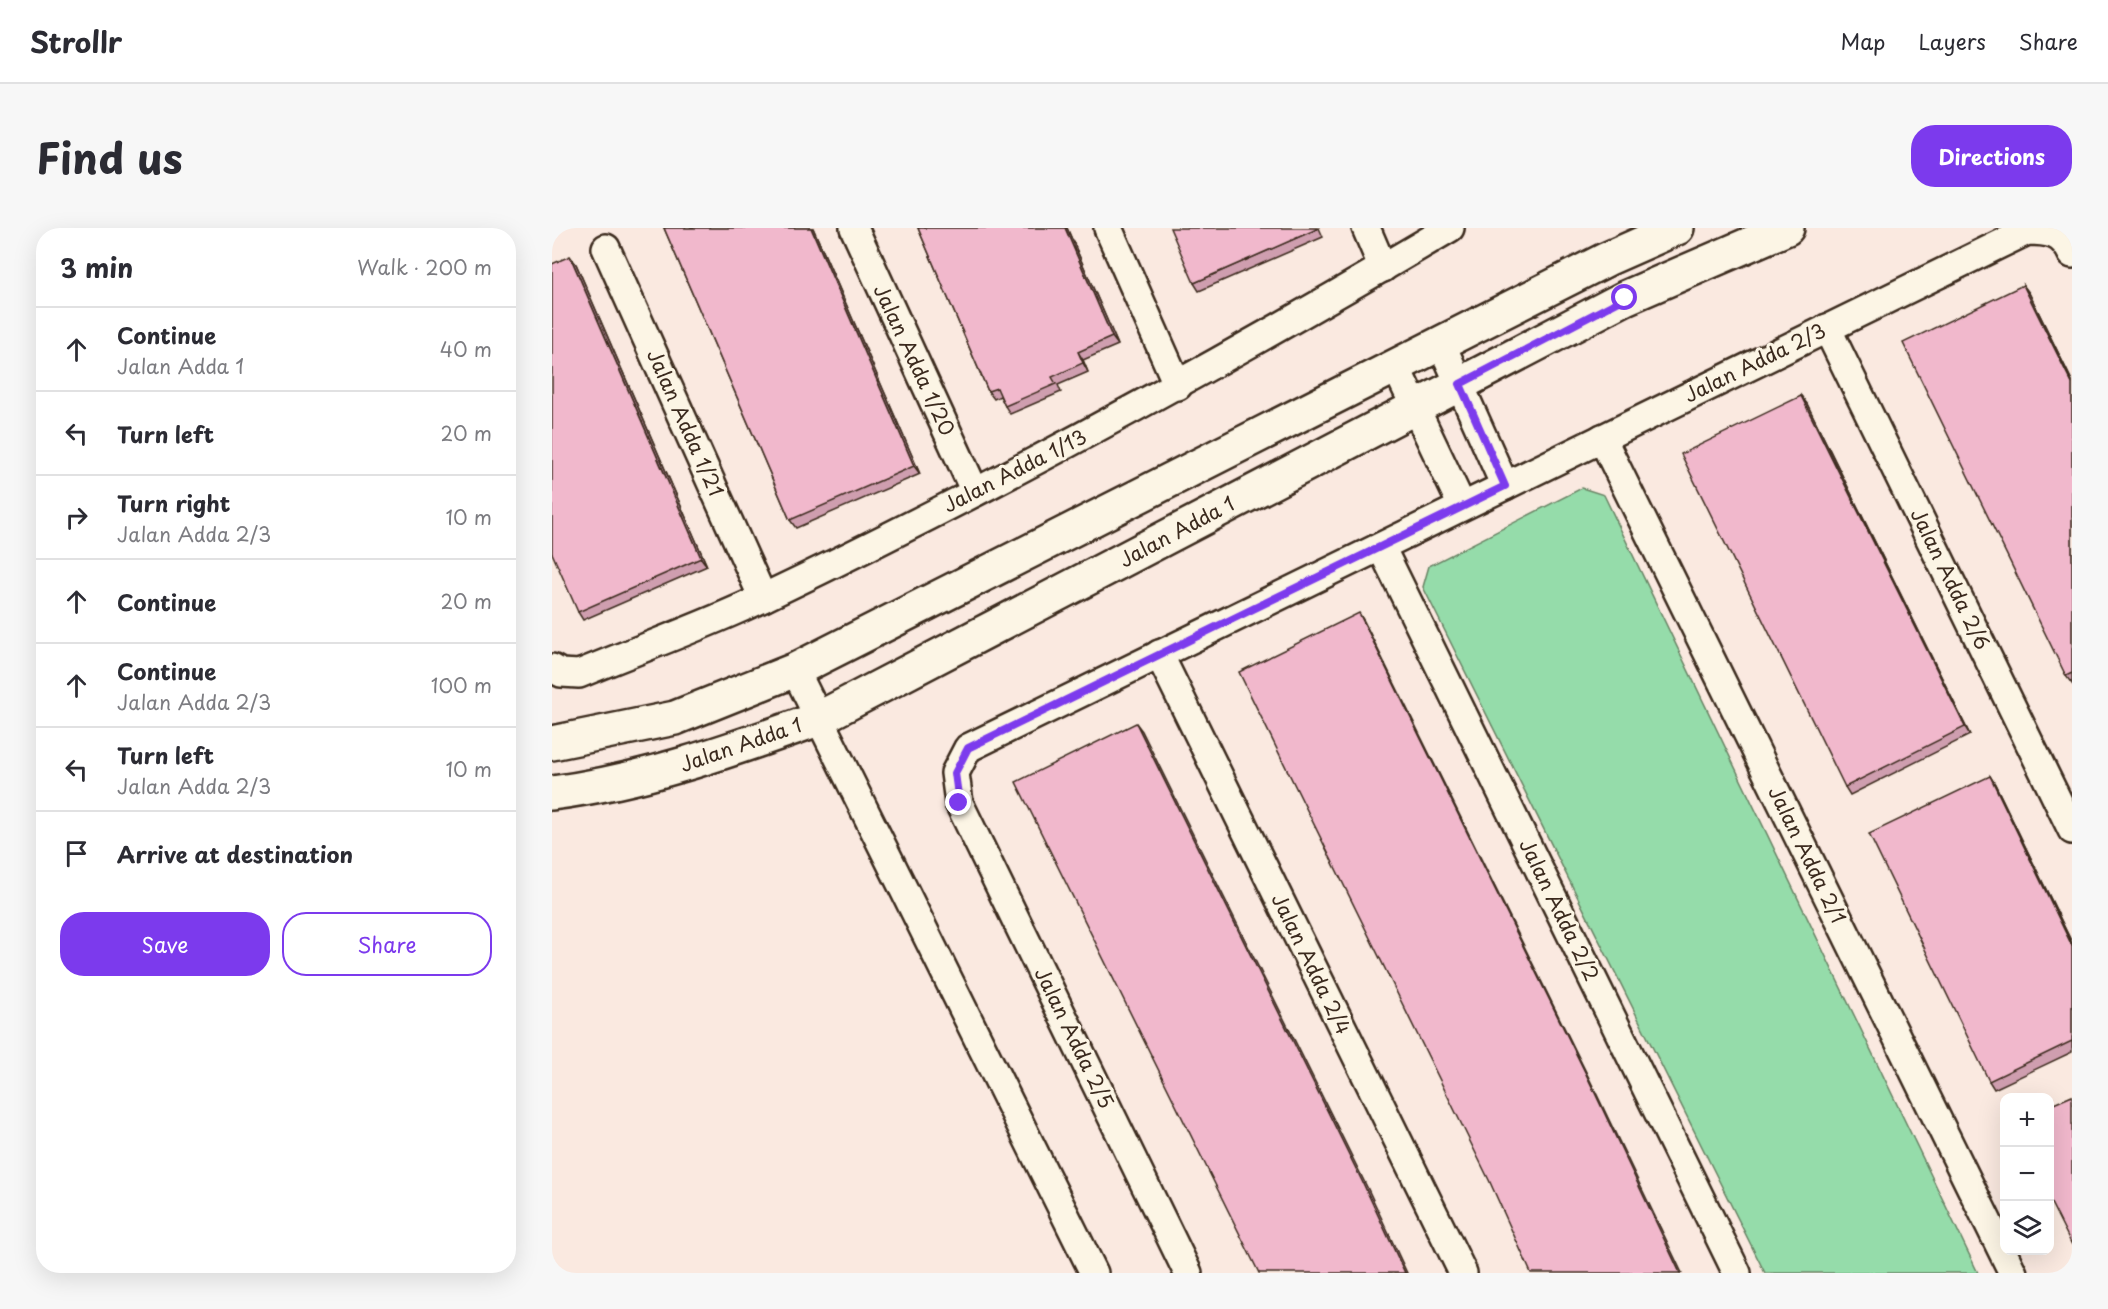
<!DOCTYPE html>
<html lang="en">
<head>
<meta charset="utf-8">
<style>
  :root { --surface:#fff; --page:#f7f7f7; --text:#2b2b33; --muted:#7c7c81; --line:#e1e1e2; --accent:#7c3aed }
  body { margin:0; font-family:"Playpen Sans",sans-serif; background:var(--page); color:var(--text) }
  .controls { position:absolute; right:18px; bottom:18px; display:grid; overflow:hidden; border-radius:12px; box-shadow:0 6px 24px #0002 }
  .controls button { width:54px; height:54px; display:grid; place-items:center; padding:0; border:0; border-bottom:2px solid var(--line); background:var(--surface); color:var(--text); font:30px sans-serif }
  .stop { position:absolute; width:18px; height:18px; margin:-14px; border:4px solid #7c3aed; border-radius:50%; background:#fff }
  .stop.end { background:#7c3aed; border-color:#fff; box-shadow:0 2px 6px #0008 }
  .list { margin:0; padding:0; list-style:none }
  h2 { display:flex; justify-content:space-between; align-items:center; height:78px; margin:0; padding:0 24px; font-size:26px }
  h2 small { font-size:20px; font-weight:400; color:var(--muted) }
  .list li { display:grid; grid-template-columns:39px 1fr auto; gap:18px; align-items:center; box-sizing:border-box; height:84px; padding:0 24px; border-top:2px solid var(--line) }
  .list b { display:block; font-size:22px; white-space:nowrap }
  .list p { margin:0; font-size:20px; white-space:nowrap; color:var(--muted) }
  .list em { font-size:20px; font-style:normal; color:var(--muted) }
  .actions { display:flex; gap:12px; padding:18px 24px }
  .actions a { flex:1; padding:14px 0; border:2px solid var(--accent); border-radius:24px; text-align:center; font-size:21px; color:var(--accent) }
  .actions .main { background:var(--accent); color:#fff }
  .icon { flex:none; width:33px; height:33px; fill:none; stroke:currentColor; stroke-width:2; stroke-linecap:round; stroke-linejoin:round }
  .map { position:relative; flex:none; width:1520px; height:1045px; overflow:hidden; border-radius:24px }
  header { display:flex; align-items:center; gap:36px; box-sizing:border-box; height:84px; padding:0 30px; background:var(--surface); border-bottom:2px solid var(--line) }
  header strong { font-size:28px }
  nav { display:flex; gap:33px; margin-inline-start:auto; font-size:21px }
  .intro { display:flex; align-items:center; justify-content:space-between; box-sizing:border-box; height:144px; padding:0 36px }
  h1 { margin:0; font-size:42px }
  .button { padding:15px 27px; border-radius:24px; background:var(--accent); color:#fff; font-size:21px; font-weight:700 }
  main { display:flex; gap:36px; padding:0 36px }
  aside { flex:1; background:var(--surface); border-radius:24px; box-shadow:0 6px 24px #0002 }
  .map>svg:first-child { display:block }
  .green { fill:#95dcaa; stroke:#688364; stroke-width:1.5 }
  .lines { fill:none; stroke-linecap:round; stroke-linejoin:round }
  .street-casing { stroke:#3b2a1e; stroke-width:32 }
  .secondary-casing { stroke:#3b2a1e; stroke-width:38 }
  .street { stroke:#fcf5e5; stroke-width:27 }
  .secondary { stroke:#fcf5e5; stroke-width:33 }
  .wall { fill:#cf9eaf; stroke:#3b2a1e; stroke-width:1.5 }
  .shaded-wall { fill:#a9818f; stroke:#3b2a1e; stroke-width:1.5 }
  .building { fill:#f1b8cc; stroke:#3b2a1e; stroke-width:1.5 }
  .route { stroke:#7c3aed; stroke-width:8 }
  .labels { text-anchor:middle; stroke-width:6; stroke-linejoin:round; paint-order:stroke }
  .street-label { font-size:20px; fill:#3b2a1e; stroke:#fcf5e5 }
</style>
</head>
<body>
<header>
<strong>Strollr</strong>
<nav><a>Map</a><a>Layers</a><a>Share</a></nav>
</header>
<div class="intro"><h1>Find us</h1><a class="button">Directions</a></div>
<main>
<aside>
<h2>3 min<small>Walk · 200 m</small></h2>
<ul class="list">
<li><svg class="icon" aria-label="ahead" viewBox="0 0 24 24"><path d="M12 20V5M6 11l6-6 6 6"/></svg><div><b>Continue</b><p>Jalan Adda 1</p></div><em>40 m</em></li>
<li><svg class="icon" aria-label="left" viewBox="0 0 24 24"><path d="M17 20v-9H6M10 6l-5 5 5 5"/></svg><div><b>Turn left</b></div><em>20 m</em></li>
<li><svg class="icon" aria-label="right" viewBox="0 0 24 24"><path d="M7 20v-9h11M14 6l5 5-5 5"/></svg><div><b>Turn right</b><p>Jalan Adda 2/3</p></div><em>10 m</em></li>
<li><svg class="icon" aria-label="ahead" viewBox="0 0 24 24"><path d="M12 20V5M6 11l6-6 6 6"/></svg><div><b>Continue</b></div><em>20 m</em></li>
<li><svg class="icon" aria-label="ahead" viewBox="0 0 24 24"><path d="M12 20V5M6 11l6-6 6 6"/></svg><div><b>Continue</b><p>Jalan Adda 2/3</p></div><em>100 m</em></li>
<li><svg class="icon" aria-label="left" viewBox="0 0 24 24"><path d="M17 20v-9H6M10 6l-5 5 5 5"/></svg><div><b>Turn left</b><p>Jalan Adda 2/3</p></div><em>10 m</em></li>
<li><svg class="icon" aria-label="arrive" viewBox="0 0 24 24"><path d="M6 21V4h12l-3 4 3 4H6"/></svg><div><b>Arrive at destination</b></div></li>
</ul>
<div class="actions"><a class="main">Save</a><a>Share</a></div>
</aside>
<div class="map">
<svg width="1520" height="1045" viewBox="0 0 1520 1045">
  <rect width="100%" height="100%" fill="#fae9e0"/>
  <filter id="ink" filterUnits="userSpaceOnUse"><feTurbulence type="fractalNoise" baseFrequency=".0167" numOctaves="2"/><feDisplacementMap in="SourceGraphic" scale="12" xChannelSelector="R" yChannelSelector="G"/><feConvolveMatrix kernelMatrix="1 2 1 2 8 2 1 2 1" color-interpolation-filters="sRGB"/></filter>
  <g filter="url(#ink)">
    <polygon class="green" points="1030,260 1052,267 1426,1045 1213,1045 871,359 877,338"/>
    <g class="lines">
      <g class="street-casing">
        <g id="street">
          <polyline points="302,0 423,264"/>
          <polyline points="556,0 626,158"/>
          <polyline points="814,0 831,40"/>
          <polyline points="54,20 211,370"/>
          <polyline points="1275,100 1520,602"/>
          <polyline points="889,115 953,258"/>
          <polyline points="844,139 910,278"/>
          <polyline points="1050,210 1461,1045"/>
          <polyline points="829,319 1185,1045"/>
          <polyline points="607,426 911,1045"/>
          <path d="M0,440L9,445L27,446C89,420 153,398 213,369C448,257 675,132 898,0"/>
          <polyline points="243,442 542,1045"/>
          <path d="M636,1045L407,575L403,545L416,520L1475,3C1497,3 1510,5 1520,26"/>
        </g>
      </g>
      <g class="secondary-casing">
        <g id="secondary">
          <polyline points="0,515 123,490 243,442 1055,31 1125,0"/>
          <path d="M0,565C93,553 179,522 266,491L1073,70L1235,0"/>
        </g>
      </g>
      <use href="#street" class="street"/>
      <use href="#secondary" class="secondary"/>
    </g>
    <g class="wall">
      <polygon points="112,0 261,0 368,246 244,300 238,292"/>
      <polygon points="366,0 515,0 566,117 531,132 536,144 506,157 509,164 458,186 453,178 448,168 442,171 436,163"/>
      <polygon points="767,0 771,9 647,63 642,55"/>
      <polygon points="24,36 155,338 31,392 26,384"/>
      <polygon points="1471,57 1477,65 1520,153 1520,456 1514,448"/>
      <polygon points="1249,168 1255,176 1418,507 1298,567 1293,559"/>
      <polygon points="1438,548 1443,556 1520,715 1520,824 1442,861 1437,853"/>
    </g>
    <g class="shaded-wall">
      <polygon points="259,0 261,0 368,246 362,238"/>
      <polygon points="513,0 515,0 566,117 560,109"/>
      <polygon points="18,28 24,36 155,338 149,330"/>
      <polygon points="1471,57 1477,65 1520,153 1520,156"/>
      <polygon points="526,124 531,132 536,144 531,135"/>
      <polygon points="1249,168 1255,176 1418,507 1413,499"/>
      <polygon points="807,385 812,393 1038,852 1130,1045 1128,1045"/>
      <polygon points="584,495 590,503 816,961 855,1045 853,1045"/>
      <polygon points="1438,548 1443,556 1520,715 1520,718"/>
    </g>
    <g class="building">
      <polygon points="112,0 259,0 362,238 238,292"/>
      <polygon points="366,0 513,0 560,109 526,124 531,135 500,149 504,156 453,178 445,160 436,163"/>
      <polygon points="618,0 765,0 765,1 642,55"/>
      <polygon points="18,28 149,330 26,384 0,325 0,36"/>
      <polygon points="1471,57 1520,156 1520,445 1514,448 1351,115"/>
      <polygon points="1249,168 1413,499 1293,559 1129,226"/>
      <polygon points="807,385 1033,844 1128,1045 979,1045 937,952 687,444"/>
      <polygon points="584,495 810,953 853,1045 707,1045 464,554"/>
      <polygon points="1438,548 1520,718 1520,813 1437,853 1317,606"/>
      <polygon points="1520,868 1520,1017 1497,971 1497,878"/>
    </g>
  </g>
  <g class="lines" filter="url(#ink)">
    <polyline class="route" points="407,575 403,545 416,520 953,258 908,156 1073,70"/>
  </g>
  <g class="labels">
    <g class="street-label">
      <text transform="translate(362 132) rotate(65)" y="7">Jalan Adda 1/20</text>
      <text transform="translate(1203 135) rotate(-26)" y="7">Jalan Adda 2/3</text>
      <text transform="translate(133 195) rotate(66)" y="7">Jalan Adda 1/21</text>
      <text transform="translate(463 243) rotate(-27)" y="7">Jalan Adda 1/13</text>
      <text transform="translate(625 304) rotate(-28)" y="7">Jalan Adda 1</text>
      <text transform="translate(1398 351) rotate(64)" y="7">Jalan Adda 2/6</text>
      <text transform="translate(189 517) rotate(-19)" y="7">Jalan Adda 1</text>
      <text transform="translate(1255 627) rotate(64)" y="7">Jalan Adda 2/1</text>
      <text transform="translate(1007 682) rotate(64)" y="7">Jalan Adda 2/2</text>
      <text transform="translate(759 736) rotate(64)" y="7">Jalan Adda 2/4</text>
      <text transform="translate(522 810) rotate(64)" y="7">Jalan Adda 2/5</text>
    </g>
  </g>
</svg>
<div class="controls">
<button>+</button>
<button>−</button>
<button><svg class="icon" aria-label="layers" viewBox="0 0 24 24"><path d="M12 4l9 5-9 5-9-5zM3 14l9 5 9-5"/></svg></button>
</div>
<div class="stop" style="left:1073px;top:70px"></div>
<div class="stop end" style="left:407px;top:575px"></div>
</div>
</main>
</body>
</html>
